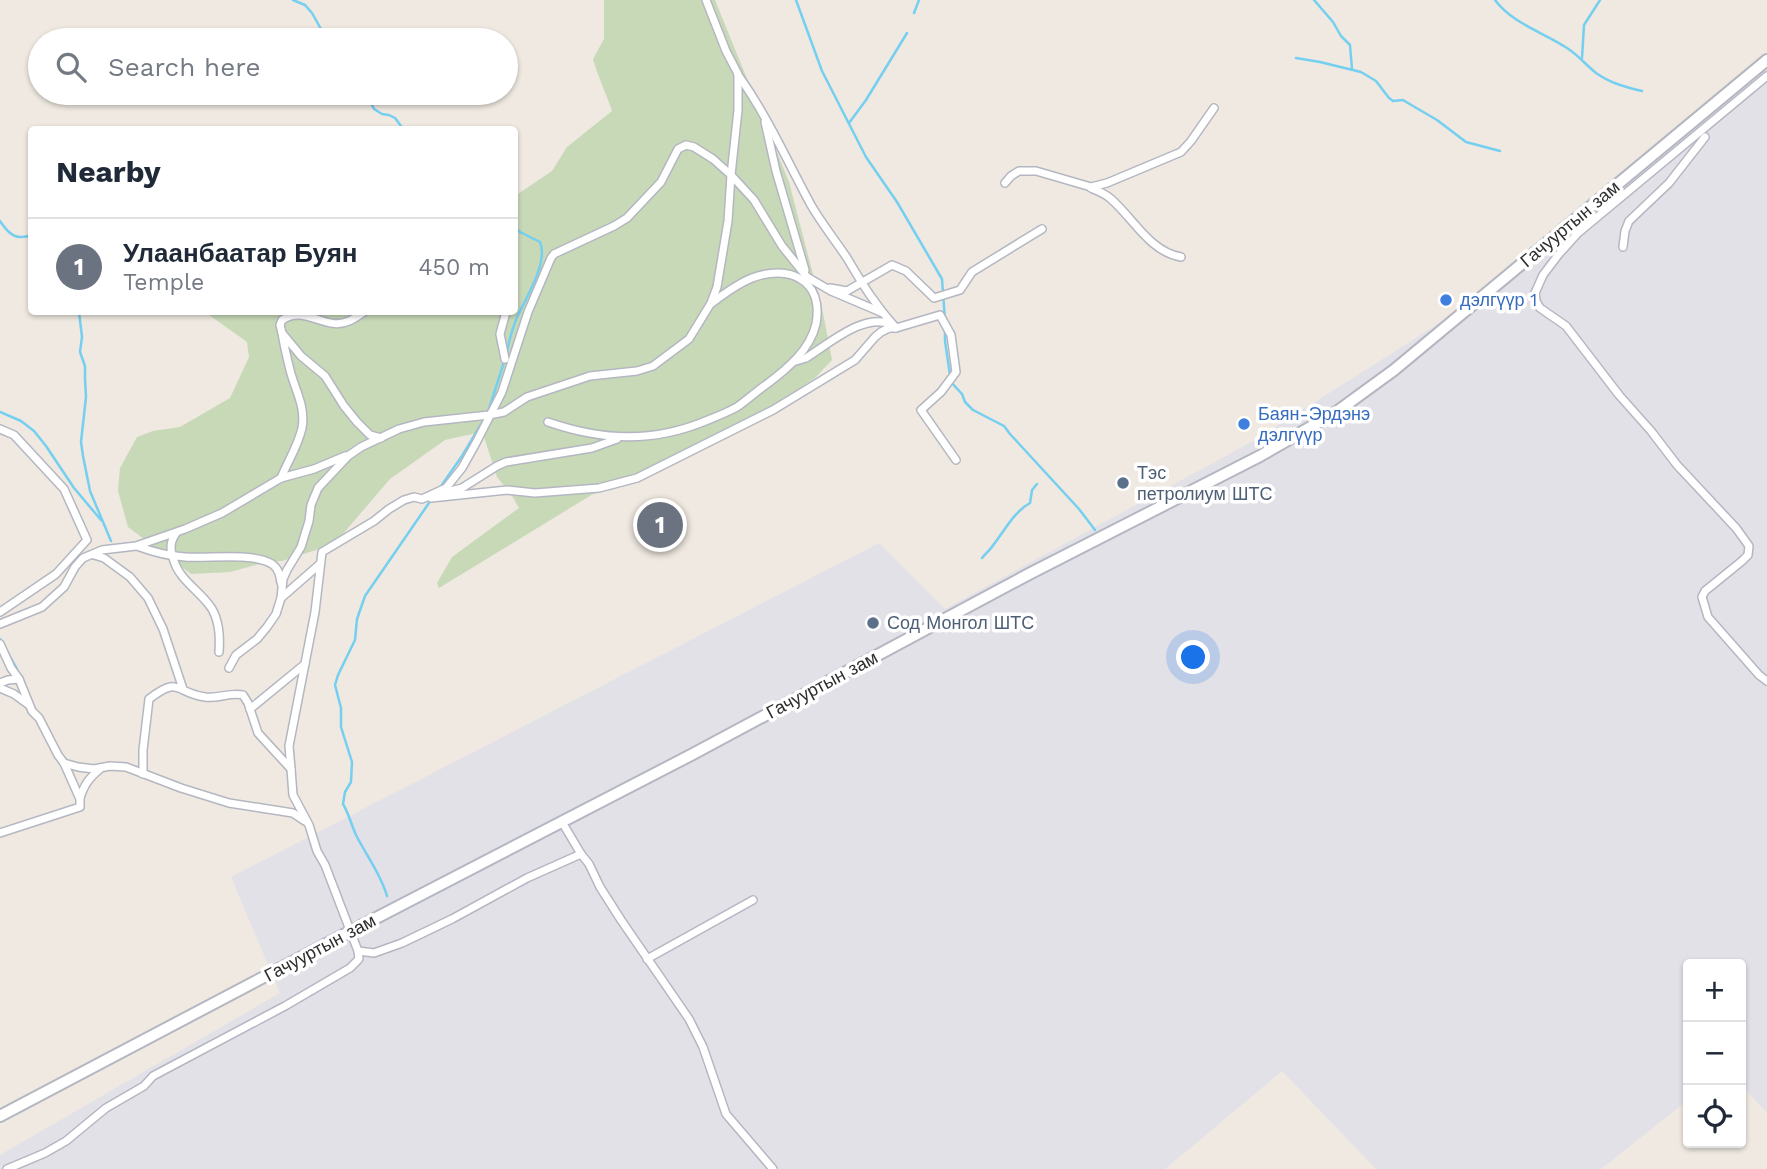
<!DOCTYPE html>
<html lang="en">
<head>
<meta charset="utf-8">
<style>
  :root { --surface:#fff; --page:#f6f6f7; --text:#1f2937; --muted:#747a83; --line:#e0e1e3; --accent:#d93025 }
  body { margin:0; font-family:"Work Sans",sans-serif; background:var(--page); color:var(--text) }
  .controls { position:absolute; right:21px; bottom:21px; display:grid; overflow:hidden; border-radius:7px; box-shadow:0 2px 5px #0004 }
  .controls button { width:63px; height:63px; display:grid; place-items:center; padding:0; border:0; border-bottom:2px solid var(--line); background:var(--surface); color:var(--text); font:35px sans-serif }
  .you { position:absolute; left:1194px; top:658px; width:24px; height:24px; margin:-18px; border:5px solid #fff; border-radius:50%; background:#1a73e8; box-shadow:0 0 0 10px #1a73e833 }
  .badge { display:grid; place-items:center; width:46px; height:46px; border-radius:50%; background:var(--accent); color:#fff; font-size:23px; font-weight:700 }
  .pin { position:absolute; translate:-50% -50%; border:4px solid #fff; box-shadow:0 2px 7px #0006 }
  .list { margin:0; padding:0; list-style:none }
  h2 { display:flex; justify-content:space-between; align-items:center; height:91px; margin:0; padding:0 28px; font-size:30px }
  h2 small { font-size:23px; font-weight:400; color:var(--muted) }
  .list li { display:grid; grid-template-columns:46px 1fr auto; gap:21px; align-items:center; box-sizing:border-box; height:98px; padding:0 28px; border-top:2px solid var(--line) }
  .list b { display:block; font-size:26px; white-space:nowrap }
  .list p { margin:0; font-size:23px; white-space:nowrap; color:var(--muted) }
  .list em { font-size:23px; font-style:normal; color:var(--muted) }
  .icon { flex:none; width:38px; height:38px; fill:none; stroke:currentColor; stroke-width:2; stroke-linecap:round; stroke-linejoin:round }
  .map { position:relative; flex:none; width:1767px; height:1169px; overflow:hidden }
  .search { position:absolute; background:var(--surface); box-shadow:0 2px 5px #0004; left:28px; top:28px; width:490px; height:77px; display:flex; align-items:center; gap:18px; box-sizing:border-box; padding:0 24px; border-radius:38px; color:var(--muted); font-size:26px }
  .panel { position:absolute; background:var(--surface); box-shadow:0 2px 5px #0004; left:28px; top:126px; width:490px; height:189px; border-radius:7px }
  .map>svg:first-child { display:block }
  .industrial { fill:#e3e1e8 }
  .cemetery { fill:#c8d9b8 }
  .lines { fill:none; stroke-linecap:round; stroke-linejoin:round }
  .stream { stroke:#75cff0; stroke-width:2.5 }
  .street-casing { stroke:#b4b7c1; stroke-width:10 }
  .secondary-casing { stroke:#b4b7c1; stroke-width:14 }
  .street { stroke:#fff; stroke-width:7 }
  .secondary { stroke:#fff; stroke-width:10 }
  .shop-dot { fill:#3f7fe0; stroke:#fff; stroke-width:2.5 }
  .service-dot { fill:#5c6f8a; stroke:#fff; stroke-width:2.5 }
  .labels { text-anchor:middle; stroke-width:7; stroke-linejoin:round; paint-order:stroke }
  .street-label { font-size:18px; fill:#2e2e2e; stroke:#fff }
  .shop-label { font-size:18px; fill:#366cbe; stroke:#fff; text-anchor:start }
  .service-label { font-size:18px; fill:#4e5e75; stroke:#fff; text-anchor:start }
</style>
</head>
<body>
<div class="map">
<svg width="1767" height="1169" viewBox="0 0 1767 1169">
  <rect width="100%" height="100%" fill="#efe9e1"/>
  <polygon class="industrial" points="1767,60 1767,1113 1741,1085 1741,964 1688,964 1688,1100 1601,1169 1376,1169 1282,1071 1165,1169 0,1169 0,1155 280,993 231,877 879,543 945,609 1255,440 1441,322"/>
  <path class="cemetery" d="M604,0H715L789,182L823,313L832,360L815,378L735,430L686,455L593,494L439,588L437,583L452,557L519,508L511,494L497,477L484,437L477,433L445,440L390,479L342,535L316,550L282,561L267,562L230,572L191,574L128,527L118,491L120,468L137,437L153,431L180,427L230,398L249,357L247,342L205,312H514L515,196L552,171L567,147L612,111C606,93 598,77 593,59L604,39Z"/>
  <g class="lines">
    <g class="stream">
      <polyline points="293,0 305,5 312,13 327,40"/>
      <polyline points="796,0 822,71 866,157 897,202 942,279 945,320"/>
      <polyline points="1314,0 1333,22 1341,36 1350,45 1352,69"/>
      <path d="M1495,0C1513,24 1543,32 1567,48C1578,55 1586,65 1596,73C1610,83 1625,87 1642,91"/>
      <polyline points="914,13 919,0"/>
      <polyline points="1296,58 1320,62 1361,72 1376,81 1389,98 1393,101 1403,100 1413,106 1437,120 1466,142 1500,151"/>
      <polyline points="1582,58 1584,25 1600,0"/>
      <polyline points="366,93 374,109 382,114 389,115 395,118 404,130"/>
      <polyline points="849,123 866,100 907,33"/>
      <path d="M0,221C5,228 11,237 20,237C24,237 27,236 30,236L32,239"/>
      <polyline points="79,312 82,337 80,352 85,366 85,379 86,397 81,442 83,456 90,491 111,541"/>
      <polyline points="945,330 945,341 950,375"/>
      <path d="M507,352C509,341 512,330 516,320C524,300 549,264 540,242L520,232L514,227"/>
      <polyline points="951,382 962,394 965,402 973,410 1004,426 1010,434 1079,509 1095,530"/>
      <polyline points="0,412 21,421 34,431 46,446 74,488 101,520"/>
      <polyline points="488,412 504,362"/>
      <polyline points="439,489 462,456 483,421"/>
      <path d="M982,558C986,553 991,549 994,544C1005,530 1014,512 1030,503L1032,490L1037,484"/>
      <polyline points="0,639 17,669"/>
      <path d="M387,896C381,874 366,855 356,835C351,824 349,814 343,804L345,792L351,782L352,762L341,727V708L335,685L338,675L355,640L357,619L365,596L431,500"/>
    </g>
    <g class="street-casing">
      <g id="street">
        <path d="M738,75C767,115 787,161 811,205C822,224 835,240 847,258C863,285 875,305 896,328"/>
        <polyline points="1767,76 1578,233 1559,254 1543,275 1535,293 1536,301 1540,308 1566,326 1619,395 1651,431 1677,465 1736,528 1749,546 1748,555 1742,561 1705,591 1702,597 1708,617 1759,675 1767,681"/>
        <polyline points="765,122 776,171 805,270"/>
        <polyline points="1005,183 1011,176 1019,171 1036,171 1091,187 1107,183 1181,152 1191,141 1214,108"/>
        <path d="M1091,188C1098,191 1106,194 1111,199C1133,218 1150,252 1181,257"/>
        <polyline points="1623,247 1625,231 1629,221 1669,183 1705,137"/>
        <polyline points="830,288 847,291 892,265 906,271 934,298 960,290 972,272 1042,229"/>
        <path d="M282,333L280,325L282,320C306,304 325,332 349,321C354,319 359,315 364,312"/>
        <polyline points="505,359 500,334 506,312"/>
        <path d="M796,361L806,358C829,344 865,311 893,325"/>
        <path d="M548,422C603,441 654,443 708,420C718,416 728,412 737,407C747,400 757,391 767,384C787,369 810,350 816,324C824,280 789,264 752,278C737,284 725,293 712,303"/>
        <polyline points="0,429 14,435 64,489 87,540 56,574 0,612"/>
        <path d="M281,478C288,461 298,446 302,428C306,407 295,390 290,370C287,358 284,345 282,333L301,356L325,376L344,406L357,422L370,435L381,438"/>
        <polyline points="443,493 462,488 497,466 506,462 592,448 617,439"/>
        <polyline points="431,498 507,490 535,493 599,488 637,478 773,410 855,360 875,337 881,332 889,328 896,328 940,315 951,335 956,372 941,392 921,410 956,460"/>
        <path d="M176,533C170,542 170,548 173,558C179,581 200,590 212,609C219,621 220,639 219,652"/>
        <path d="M137,546C153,552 168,556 185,557C208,559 253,552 272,564C279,569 280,576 281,583"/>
        <polyline points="94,555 104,558 130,577 148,598 163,629 183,689"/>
        <polyline points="281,598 320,564"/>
        <polyline points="0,624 42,607 64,587 75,567 83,558 102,550 136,546 185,529 222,513 281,478 314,469 345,456"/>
        <polyline points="0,644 11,668 19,679"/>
        <polyline points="229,668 236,655 257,639 267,627 276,614 281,598 283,579 287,570 301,547 309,521 311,505 318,488 348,456 361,447 399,429 424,422 489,415 504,412 527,397 590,376 637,371 653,366 689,339 711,303 717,287 728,221 731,175 738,110 738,74 726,51 706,0"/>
        <polyline points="0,683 8,680 19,679 32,711 39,718 58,755 64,763 80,799 80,807 0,833"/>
        <polyline points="0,688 14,694 29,705"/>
        <polyline points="250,709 305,664"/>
        <polyline points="64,763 78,767 94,769 110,766 126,767 181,788 229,803 293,813 305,821"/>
        <polyline points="291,769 289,746 315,612 322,552 374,521 389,509 404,500 414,497 422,499 446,488 462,468 476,443 502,392 528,312 551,258 554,254 614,226 627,218 661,182 678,149 686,145 694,147 713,159 731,175 754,200 782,246 807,277 831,291 883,313"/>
        <path d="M80,798C84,785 89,778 100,769"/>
        <polyline points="562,822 581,854"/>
        <polyline points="358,951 374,953 402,943 452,919 527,878 581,854 589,864 600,887 621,920 689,1019 703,1047 726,1114 773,1169"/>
        <polyline points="647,959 753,900"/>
        <path d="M7,1169L45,1153L66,1141L106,1108L144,1086L153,1076L285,1006L350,968L359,959L358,951L325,865L317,851L309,825L293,795L291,769L258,733L248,703L243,695C230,692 218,699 205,697C175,693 180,675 149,699L143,750V774"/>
      </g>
    </g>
    <g class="secondary-casing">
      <polyline id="secondary" points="0,1116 351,931 691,755 1029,574 1260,456 1335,413 1394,370 1767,60"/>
    </g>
    <use href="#street" class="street"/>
    <use href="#secondary" class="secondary"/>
  </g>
  <g class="shop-dot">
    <circle cx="1446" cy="300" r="7"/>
    <circle cx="1244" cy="424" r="7"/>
  </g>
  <g class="service-dot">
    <circle cx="1123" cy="483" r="7"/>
    <circle cx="873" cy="623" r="7"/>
  </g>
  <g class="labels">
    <g class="street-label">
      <text transform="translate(1570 224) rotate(-40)" y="6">Гачууртын зам</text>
      <text transform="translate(822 685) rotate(-28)" y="6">Гачууртын зам</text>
      <text transform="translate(320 948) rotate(-28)" y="6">Гачууртын зам</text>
    </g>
    <g class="shop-label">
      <text x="1460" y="306">дэлгүүр 1</text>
      <text x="1258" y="420">Баян-Эрдэнэ<tspan x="1258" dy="21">дэлгүүр</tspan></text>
    </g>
    <g class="service-label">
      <text x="1137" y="479">Тэс<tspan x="1137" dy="21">петролиум ШТС</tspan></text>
      <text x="887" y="629">Сод Монгол ШТС</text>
    </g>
  </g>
</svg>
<div class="controls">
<button>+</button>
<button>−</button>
<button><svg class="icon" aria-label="locate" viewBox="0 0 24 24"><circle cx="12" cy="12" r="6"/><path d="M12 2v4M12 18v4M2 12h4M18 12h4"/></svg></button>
</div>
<div class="you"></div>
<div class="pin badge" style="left:660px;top:525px;background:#6b7280">1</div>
<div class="search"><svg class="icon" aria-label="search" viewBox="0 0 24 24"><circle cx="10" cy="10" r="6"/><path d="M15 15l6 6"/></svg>Search here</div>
<section class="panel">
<h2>Nearby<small></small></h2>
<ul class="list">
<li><span class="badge" style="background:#6b7280">1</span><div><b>Улаанбаатар Буян</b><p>Temple</p></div><em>450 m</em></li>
</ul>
</section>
</div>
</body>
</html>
